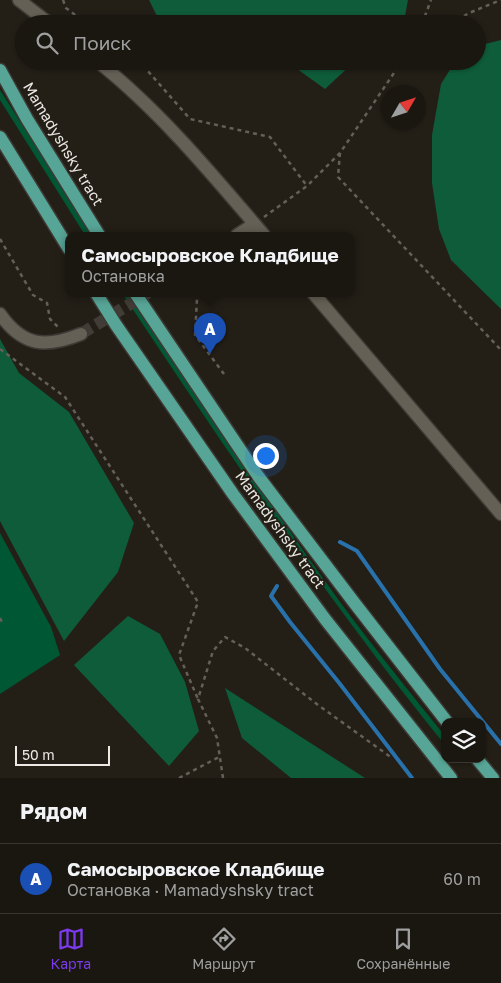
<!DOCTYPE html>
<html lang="ru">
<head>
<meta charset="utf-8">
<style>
  :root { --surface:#1a1711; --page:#23201a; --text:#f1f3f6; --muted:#9f9f9f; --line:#383631; --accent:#7c3aed }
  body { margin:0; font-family:"Golos Text",sans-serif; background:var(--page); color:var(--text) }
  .controls { position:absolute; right:15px; bottom:15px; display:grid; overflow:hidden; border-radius:10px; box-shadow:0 1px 4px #0004 }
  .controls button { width:45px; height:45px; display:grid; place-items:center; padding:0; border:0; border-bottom:1px solid var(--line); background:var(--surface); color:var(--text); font:25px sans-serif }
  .compass { position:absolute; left:381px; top:85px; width:45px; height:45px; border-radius:50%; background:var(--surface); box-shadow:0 1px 4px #0004; rotate:51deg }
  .scale { position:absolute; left:15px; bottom:12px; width:95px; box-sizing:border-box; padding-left:5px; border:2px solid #ece9e4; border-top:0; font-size:14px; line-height:18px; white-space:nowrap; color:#ece9e4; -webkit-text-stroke:4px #231f17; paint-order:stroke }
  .you { position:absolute; left:265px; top:455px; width:18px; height:18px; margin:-12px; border:4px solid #fff; border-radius:50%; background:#1a73e8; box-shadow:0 0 0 8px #1a73e833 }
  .badge { display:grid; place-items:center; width:32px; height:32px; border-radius:50%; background:var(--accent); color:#fff; font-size:16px; font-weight:700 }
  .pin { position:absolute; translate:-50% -41px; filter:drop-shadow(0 1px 2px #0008) }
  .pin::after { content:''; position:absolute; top:26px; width:18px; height:15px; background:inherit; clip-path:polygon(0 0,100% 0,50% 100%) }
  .popup { position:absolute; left:65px; top:232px; width:290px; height:65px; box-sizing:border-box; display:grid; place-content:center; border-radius:10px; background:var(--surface); filter:drop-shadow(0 1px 4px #0005); font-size:16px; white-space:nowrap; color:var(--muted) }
  .popup b { font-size:19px; color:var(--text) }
  .popup::after { content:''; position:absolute; left:50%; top:100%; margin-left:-10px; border:10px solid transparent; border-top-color:var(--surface) }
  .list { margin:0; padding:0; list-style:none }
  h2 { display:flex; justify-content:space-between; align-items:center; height:65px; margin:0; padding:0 20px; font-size:21px }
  h2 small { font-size:16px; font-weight:400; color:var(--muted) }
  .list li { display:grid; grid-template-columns:32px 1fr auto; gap:15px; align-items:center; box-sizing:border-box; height:70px; padding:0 20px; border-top:1px solid var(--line) }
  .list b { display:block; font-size:19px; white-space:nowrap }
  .list p { margin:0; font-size:16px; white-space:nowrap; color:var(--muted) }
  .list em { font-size:16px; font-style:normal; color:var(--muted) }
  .icon { flex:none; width:28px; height:28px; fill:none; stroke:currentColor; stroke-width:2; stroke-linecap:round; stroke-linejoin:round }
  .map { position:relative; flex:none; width:501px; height:778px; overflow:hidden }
  .search { position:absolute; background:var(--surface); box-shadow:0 1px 4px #0004; left:15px; right:15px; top:15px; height:55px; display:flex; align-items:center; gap:12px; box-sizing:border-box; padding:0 18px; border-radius:28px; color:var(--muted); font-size:19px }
  .sheet { height:135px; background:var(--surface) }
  nav { display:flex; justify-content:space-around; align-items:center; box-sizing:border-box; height:70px; border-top:1px solid var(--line); background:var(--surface); font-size:14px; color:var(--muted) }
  nav a { display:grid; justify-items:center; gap:2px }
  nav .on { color:var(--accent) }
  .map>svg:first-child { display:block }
  .green { fill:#005734 }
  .forest { fill:#0e5c3a }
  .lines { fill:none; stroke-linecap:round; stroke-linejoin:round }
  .stream { stroke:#2871ab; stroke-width:4 }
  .street-tunnel { stroke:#413d36; stroke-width:12; stroke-dasharray:12 6; stroke-linecap:butt }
  .street-casing { stroke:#3e3a35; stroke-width:15 }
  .primary-casing { stroke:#3e3a35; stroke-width:15 }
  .path { stroke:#646059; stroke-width:2.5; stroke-dasharray:4 4; stroke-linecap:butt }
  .street { stroke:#656056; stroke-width:12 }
  .primary { stroke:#57a596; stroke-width:12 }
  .labels { text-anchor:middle; stroke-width:4; stroke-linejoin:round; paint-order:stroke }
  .street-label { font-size:15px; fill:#ece9e4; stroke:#231f17 }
</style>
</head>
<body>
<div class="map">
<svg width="501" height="778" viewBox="0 0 501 778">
  <rect width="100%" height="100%" fill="#231f17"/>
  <g class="green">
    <polygon points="0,90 92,235 85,235 0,100"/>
    <path d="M122,293H129C198,397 267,501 340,602C373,647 409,691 445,736V745C328,601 224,447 122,293Z"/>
    <polygon points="0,533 51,627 60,655 0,694"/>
  </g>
  <g class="forest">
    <polygon points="149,0 408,0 405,16 397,24 154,24 157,16"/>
    <polygon points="501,40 501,309 451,260 439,229 432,183 432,135 441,84 451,68 459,61 477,61 477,46"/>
    <polygon points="286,61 355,61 325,89"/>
    <polygon points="0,339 19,373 69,412 134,523 118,572 64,641 0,521"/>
    <polygon points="128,616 160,634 185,682 199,731 169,766 74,665"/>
    <polygon points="225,688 365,778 291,778 242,738"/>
  </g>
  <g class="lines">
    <g class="stream">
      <polyline points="340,542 357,551 440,669 501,744"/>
      <polyline points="277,586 271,596 290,622 340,684 412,778"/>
    </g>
    <polyline class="street-tunnel" points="81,334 148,293"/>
    <g class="street-casing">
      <g id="street">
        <polyline points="19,0 50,24"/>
        <path d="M97,61C160,111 212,174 264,235"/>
        <polyline points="237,235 254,224"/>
        <polyline points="313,293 501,514"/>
        <path d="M0,314C23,347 46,348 81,334"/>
      </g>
    </g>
    <g class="primary-casing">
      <g id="primary">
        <polyline points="0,70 27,119 99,235"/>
        <polyline points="0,137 69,249"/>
        <polyline points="96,293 116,325 233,494 325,619 451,778"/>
        <polyline points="135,293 258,476 356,605 447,722"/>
        <polyline points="477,759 493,778"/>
      </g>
    </g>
    <g class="path">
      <polyline points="63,0 66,8 87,24"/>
      <polyline points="422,24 431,0"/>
      <polyline points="450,24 469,13 501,0"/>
      <polyline points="136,61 147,70 190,119 270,137 307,186"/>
      <polyline points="340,153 338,177 501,350"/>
      <polyline points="264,217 307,186 340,153 402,61"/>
      <polyline points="0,239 33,295 47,303 50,319 60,329"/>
      <polyline points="193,293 197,299 195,335 224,374"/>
      <polyline points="0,349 65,397 198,602 179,655 198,699"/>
      <polyline points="0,618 2,622 0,624"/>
      <polyline points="179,778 219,757"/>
      <polyline points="223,778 217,738 198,699 213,651 225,637 245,648 318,705 392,758"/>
    </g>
    <use href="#street" class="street"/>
    <use href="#primary" class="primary"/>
  </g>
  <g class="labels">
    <g class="street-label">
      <text transform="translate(63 144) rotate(59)" y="5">Mamadyshsky tract</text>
      <text transform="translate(280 530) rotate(54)" y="5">Mamadyshsky tract</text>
    </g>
  </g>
</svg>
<div class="controls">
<button><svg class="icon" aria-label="layers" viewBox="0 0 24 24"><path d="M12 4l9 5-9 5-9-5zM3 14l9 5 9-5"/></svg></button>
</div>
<svg class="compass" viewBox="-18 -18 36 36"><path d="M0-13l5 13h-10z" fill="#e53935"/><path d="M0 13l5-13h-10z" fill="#9f9f9f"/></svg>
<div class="scale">50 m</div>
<div class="you"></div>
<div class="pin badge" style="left:210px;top:354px;background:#1a4fb4">A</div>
<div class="popup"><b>Самосыровское Кладбище</b>Остановка</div>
<div class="search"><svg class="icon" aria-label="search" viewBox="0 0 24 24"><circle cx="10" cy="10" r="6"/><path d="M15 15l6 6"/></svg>Поиск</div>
</div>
<section class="sheet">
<h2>Рядом<small></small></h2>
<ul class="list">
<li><span class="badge" style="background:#1a4fb4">A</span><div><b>Самосыровское Кладбище</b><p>Остановка · Mamadyshsky tract</p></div><em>60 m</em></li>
</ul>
</section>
<nav>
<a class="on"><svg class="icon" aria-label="map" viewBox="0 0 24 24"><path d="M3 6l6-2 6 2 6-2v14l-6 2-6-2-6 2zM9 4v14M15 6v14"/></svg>Карта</a>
<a><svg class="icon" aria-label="directions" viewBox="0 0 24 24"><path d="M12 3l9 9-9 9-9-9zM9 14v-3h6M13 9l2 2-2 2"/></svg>Маршрут</a>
<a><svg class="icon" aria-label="saved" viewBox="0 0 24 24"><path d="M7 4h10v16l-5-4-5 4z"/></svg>Сохранённые</a>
</nav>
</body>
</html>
